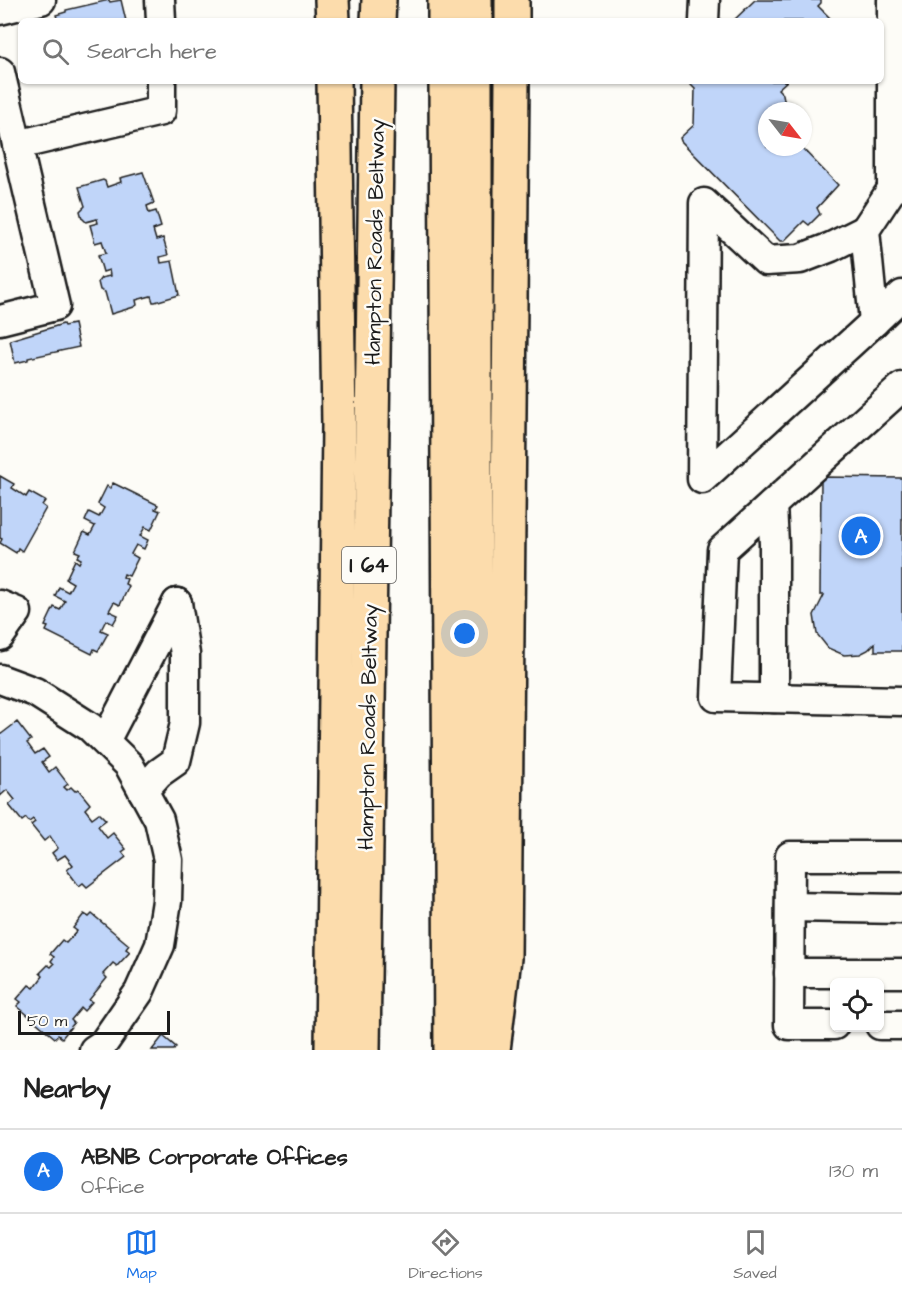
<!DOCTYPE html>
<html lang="en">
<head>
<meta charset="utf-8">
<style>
  :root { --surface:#fff; --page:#f2f2f2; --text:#222; --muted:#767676; --line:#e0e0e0; --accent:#1a73e8 }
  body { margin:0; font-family:"Architects Daughter",sans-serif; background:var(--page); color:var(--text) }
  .controls { position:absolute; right:18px; bottom:18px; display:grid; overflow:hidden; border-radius:9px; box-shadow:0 2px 4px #0004 }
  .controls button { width:54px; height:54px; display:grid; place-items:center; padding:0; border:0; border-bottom:2px solid var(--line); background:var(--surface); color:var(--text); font:30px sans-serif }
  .compass { position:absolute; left:758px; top:102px; width:54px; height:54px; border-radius:50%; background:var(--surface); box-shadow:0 2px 4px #0004; rotate:121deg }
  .scale { position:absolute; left:18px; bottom:15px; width:152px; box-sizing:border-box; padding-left:6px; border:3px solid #1c1c1c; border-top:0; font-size:16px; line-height:21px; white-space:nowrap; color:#1c1c1c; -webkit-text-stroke:4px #fdfcf7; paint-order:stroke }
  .you { position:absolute; left:465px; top:634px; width:21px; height:21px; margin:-15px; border:4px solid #fff; border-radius:50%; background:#1a73e8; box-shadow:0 0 0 9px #1a73e833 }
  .badge { display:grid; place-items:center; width:39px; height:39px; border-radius:50%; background:var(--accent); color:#fff; font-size:20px; font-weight:700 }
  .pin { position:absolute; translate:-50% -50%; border:3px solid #fff; box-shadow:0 2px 6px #0006 }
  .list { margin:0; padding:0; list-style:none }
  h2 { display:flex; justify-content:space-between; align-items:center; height:78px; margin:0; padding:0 24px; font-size:26px }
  h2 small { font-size:20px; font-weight:400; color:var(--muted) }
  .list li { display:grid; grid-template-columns:39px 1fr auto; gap:18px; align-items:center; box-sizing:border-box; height:84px; padding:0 24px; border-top:2px solid var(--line) }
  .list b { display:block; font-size:22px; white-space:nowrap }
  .list p { margin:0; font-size:20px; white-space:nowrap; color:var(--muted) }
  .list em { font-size:20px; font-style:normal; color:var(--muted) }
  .icon { flex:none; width:33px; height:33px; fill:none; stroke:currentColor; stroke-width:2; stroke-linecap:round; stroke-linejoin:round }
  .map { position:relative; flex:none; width:902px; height:1050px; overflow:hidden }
  .search { position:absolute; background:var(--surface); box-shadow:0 2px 4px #0004; left:18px; right:18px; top:18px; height:66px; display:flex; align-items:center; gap:15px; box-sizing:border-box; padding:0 21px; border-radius:9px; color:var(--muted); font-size:22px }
  .sheet { height:162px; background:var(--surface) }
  nav { display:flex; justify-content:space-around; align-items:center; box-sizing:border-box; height:84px; border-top:2px solid var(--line); background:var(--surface); font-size:16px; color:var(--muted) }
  nav a { display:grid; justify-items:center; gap:3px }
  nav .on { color:var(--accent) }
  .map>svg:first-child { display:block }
  .building { fill:#c0d5f9; stroke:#1c1c1c; stroke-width:1.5 }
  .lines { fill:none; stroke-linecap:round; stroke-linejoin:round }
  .minor-casing { stroke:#1c1c1c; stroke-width:33 }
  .highway-casing { stroke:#1c1c1c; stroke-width:38 }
  .minor { stroke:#fdfcf7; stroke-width:28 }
  .highway { stroke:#fcdcac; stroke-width:33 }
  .labels { text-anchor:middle; stroke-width:5; stroke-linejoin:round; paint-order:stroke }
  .shield { fill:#fdfcf7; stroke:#605f5e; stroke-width:1.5 }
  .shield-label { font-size:21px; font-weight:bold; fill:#1c1c1c }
  .street-label { font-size:22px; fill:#1c1c1c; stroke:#fdfcf7 }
</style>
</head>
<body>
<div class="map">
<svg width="902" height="1050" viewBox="0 0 902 1050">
  <rect width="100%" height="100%" fill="#fdfcf7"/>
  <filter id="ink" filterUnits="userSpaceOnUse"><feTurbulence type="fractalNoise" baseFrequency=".0167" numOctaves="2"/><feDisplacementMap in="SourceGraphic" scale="12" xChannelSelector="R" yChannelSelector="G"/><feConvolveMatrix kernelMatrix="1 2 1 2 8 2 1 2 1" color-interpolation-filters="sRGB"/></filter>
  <g filter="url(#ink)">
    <g class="building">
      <polygon points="109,0 110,2 121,0 126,21 58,21 56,15 66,12 66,10"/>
      <polygon points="755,0 821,0 821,3 818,6 833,21 733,21"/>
      <polygon points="687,81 787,81 778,89 783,94 786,111 767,111 767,147 801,147 838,185 817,208 820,214 809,225 804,221 784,241 780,241 681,141 680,138 694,125 695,89"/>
      <polygon points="143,172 154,203 147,206 149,213 156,211 161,227 153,230 156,240 163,238 168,255 160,257 161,263 172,261 179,295 155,302 153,302 151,296 136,300 137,305 134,307 111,314 105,292 100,290 98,282 101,278 110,276 109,270 103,272 98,255 106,253 102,241 95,243 90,225 98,223 97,219 86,222 82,218 80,211 85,206 79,187 103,180 105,181 107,187 121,182 120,178"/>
      <polygon points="63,324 64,326 74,324 79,347 28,358 28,360 15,363 10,340"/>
      <polygon points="0,476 14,484 12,488 26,497 29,492 45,501 42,505 46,508 22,551 18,548 16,553 0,543 2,539 0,538"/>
      <polygon points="821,477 902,478 902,651 875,651 875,643 868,650 860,654 844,655 828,648 817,634 814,615 824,595 820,595"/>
      <polygon points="113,483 158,505 155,509 160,511 151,530 145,527 140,536 148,540 144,549 136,545 131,554 138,558 129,576 124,574 123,577 127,579 125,584 129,586 120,605 114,602 109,611 118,615 113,624 106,620 101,630 108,633 98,651 94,649 92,654 46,631 48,627 45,626 54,607 60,610 65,601 55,596 59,587 68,592 73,583 66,579 75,560 79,563 81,559 77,557 80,553 75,551 84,532 90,535 95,526 85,521 89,512 99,517 104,508 98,504 107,486 110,488"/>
      <polygon points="17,722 31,740 27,743 35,754 43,749 49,757 42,762 49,772 55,767 68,784 64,787 67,790 71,787 75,791 78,789 90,804 85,809 92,818 99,813 106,820 98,826 107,838 113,833 126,849 122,852 126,857 87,887 83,883 79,886 67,870 73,865 65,855 57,860 52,853 58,848 50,836 44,841 31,825 35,822 33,819 29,822 26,818 22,821 9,805 15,800 7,790 0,796 0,735"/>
      <polygon points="84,914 89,917 92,914 129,945 126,949 130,952 117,966 113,963 103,974 107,978 89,1000 92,1002 84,1011 81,1008 71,1020 74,1023 62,1038 58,1035 55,1038 17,1006 21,1002 17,999 29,985 34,988 43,976 40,973 48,965 51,967 54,964 51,961 54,957 50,954 62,940 66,943 77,931 73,928"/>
      <polygon points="163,1036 176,1047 174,1050 152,1050"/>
    </g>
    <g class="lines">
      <g class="minor-casing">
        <g id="minor">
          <polyline points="160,0 161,21"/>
          <polyline points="892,0 892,189 902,185"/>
          <polyline points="0,10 41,0"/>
          <polyline points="704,21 705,0"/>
          <polyline points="0,72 55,306 0,320"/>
          <polyline points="17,145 161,111 161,81"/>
          <polyline points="892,189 865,230 874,322 902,295"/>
          <polyline points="865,230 831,247 800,259 766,261 704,203 702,479 874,322"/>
          <polyline points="902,387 722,550 716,697 902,701"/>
          <polyline points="772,505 774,544 774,698"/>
          <polyline points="0,605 17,612 0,636"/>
          <polyline points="0,679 35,692 90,727 129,765 159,820 168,860 167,901 160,945 139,992 103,1044 94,1050"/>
          <polyline points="105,741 177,603"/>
          <polyline points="143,791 159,773 176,761 185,723 185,654 177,603"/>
          <polyline points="790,907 902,909"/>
          <polyline points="789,973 902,973"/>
          <polyline points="834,1025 789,1025 790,856 902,856"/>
          <polyline points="880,1025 902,1025"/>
        </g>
      </g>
      <g class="highway-casing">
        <g id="highway">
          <polyline points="332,0 333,21"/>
          <polyline points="445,0 445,21"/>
          <polyline points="475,0 475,21"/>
          <polyline points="378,21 379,0"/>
          <polyline points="512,21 512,0"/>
          <polyline points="446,81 451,1050"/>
          <polyline points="475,81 475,1045"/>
          <polyline points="332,1050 339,425 334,81"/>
          <polyline points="363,1050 377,81"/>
          <polyline points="493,1050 504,958 512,81"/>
        </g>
      </g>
      <use href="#minor" class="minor"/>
      <use href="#highway" class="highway"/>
    </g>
  </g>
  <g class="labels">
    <rect class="shield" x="342" y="547" width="54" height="36" rx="4.5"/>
    <g class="shield-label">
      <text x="369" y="572">I 64</text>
    </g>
    <g class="street-label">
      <text transform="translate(374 242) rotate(-89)" y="8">Hampton Roads Beltway</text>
      <text transform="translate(367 727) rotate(-89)" y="8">Hampton Roads Beltway</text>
    </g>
  </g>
</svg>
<div class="controls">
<button><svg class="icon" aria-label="locate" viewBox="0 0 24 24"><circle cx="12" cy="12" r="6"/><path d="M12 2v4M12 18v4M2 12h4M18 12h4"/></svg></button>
</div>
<svg class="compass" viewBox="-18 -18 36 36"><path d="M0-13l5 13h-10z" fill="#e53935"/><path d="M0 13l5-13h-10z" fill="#767676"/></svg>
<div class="scale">50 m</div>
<div class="you"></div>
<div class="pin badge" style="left:861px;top:536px">A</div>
<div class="search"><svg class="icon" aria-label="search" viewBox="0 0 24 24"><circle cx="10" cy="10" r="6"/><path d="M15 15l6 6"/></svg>Search here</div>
</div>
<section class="sheet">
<h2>Nearby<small></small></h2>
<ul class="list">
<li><span class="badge">A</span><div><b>ABNB Corporate Offices</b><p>Office</p></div><em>130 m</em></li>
</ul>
</section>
<nav>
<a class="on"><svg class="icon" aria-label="map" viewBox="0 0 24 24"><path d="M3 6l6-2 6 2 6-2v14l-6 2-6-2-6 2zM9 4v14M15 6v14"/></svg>Map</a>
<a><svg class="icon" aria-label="directions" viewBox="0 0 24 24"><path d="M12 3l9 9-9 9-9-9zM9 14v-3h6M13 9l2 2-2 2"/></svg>Directions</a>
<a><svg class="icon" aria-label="saved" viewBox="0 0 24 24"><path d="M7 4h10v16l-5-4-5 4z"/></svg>Saved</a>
</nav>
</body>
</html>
